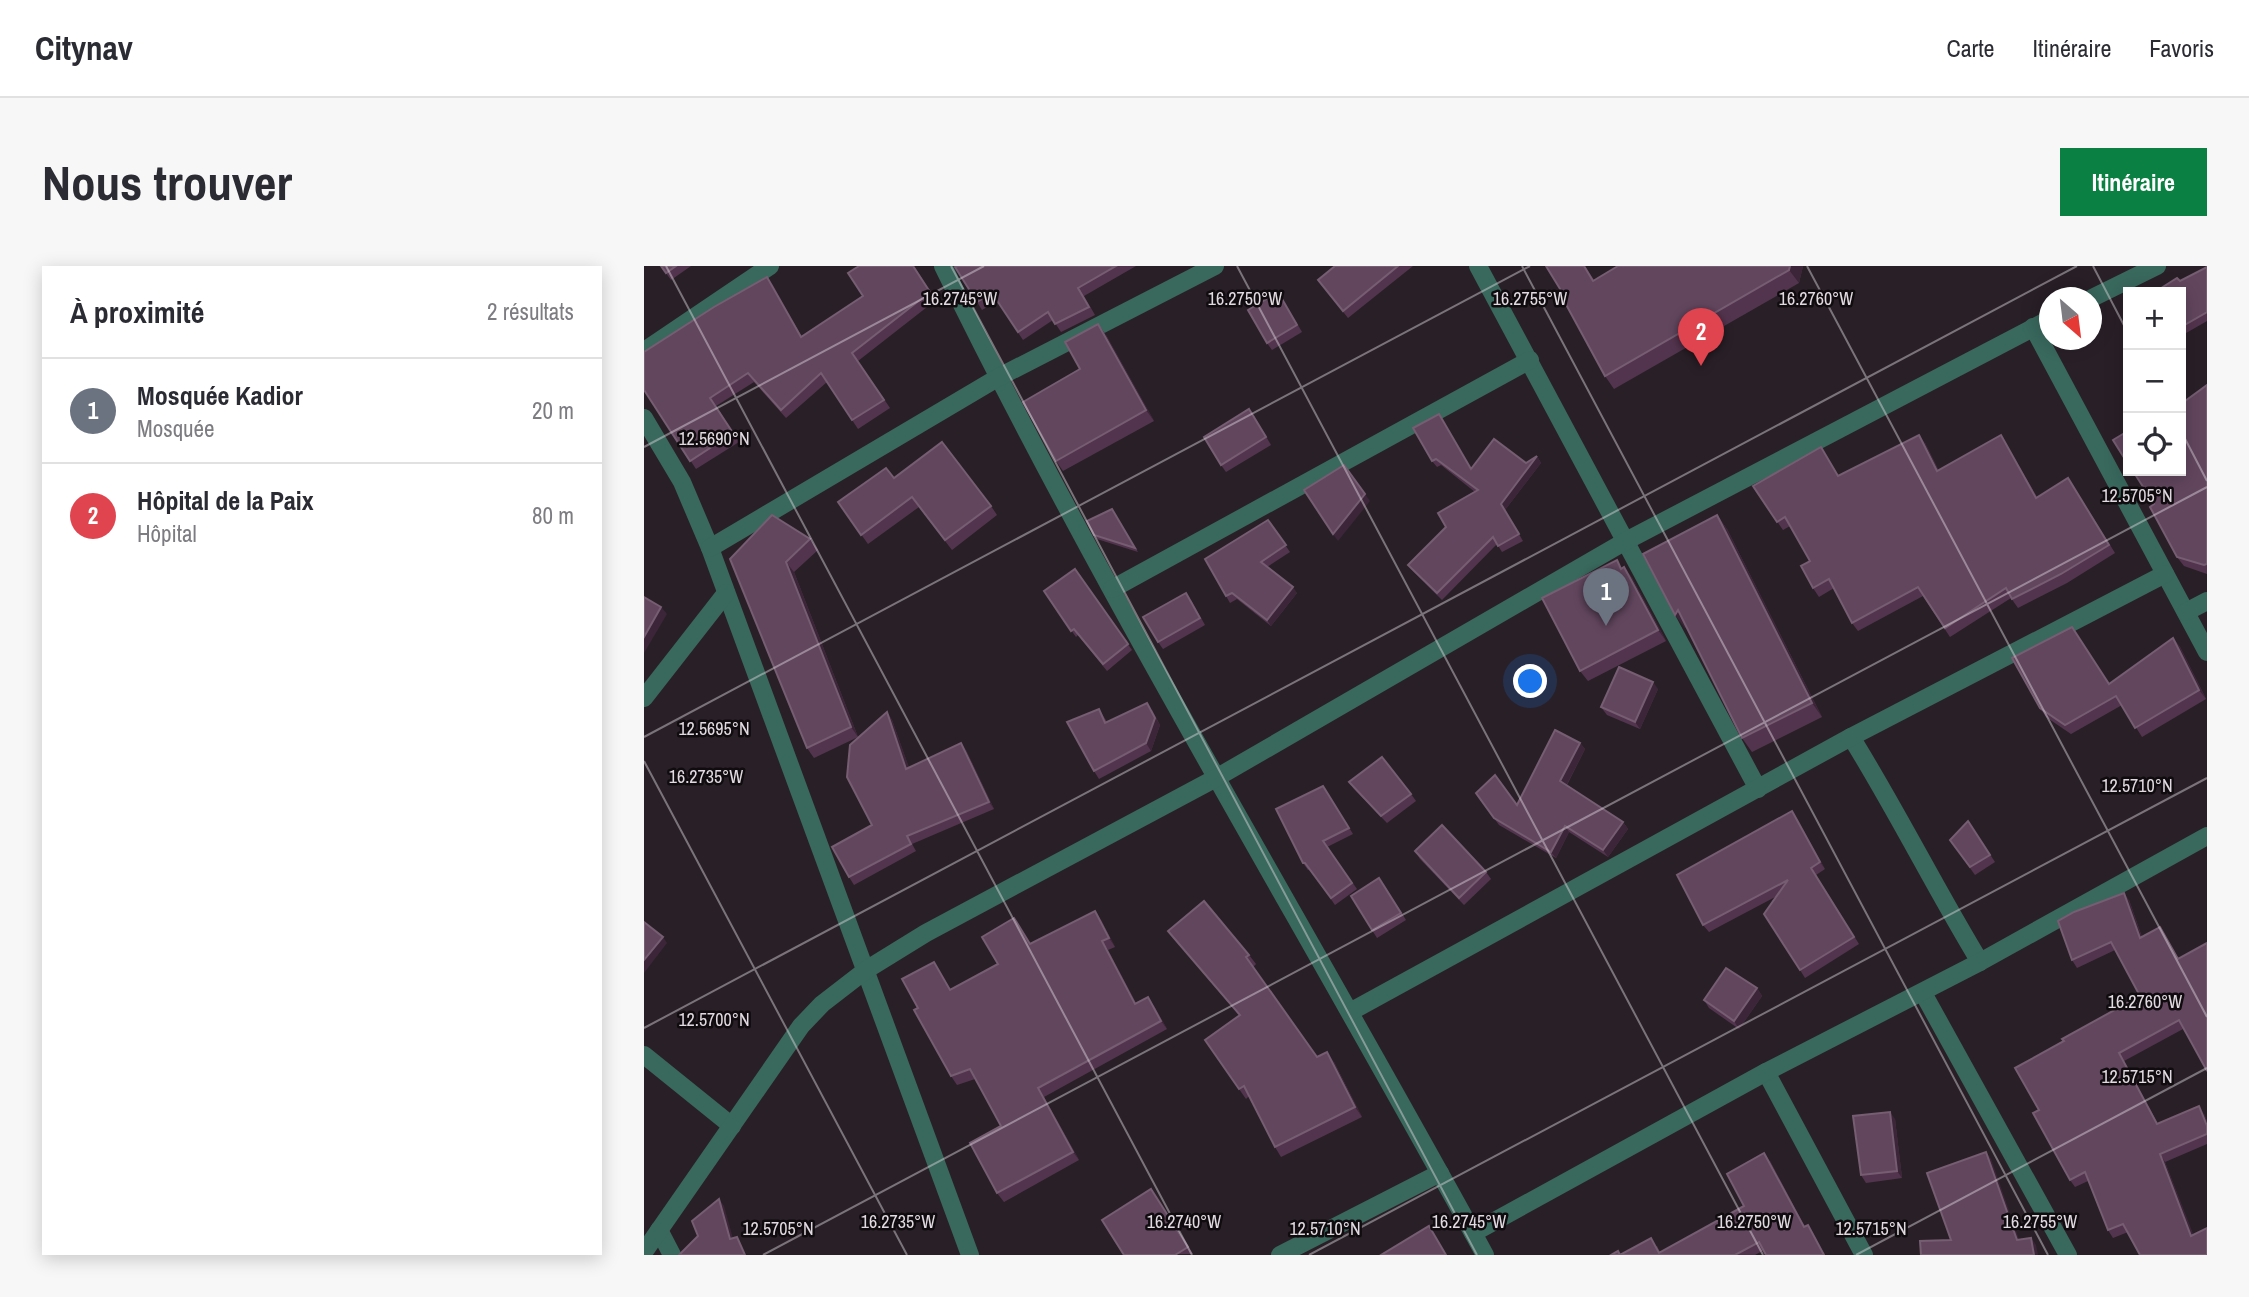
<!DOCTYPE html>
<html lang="fr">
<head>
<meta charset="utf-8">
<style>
  :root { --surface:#fff; --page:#f7f7f7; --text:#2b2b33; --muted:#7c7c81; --line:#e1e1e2; --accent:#0b8043 }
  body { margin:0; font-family:"Archivo Narrow",sans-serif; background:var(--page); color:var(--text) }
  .controls { position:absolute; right:21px; top:21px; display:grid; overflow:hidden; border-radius:0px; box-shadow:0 4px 18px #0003 }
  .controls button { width:63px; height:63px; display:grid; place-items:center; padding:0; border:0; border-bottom:2px solid var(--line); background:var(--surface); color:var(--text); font:35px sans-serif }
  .compass { position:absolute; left:1395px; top:21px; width:63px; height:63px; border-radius:50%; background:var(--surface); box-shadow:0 4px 18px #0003; rotate:152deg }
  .you { position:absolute; left:887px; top:416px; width:24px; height:24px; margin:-18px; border:5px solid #fff; border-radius:50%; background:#1a73e8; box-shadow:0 0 0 10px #1a73e833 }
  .badge { display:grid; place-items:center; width:46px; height:46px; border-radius:50%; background:var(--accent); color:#fff; font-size:23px; font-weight:700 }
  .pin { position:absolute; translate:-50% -58px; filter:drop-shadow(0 2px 4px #0008) }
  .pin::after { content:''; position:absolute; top:37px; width:24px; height:21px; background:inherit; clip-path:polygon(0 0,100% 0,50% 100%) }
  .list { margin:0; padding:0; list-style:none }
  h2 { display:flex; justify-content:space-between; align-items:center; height:91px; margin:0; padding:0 28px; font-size:30px }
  h2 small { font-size:23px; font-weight:400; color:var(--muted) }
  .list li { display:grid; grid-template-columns:46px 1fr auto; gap:21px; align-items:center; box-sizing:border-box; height:105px; padding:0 28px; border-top:2px solid var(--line) }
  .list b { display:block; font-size:26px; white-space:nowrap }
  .list p { margin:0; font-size:23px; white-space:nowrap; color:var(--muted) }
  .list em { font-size:23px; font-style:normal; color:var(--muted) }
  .icon { flex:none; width:38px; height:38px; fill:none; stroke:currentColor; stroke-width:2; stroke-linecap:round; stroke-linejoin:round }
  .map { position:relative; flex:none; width:1563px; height:989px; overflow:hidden; border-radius:0px }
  header { display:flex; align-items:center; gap:42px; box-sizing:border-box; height:98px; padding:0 35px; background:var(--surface); border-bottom:2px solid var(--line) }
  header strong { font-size:33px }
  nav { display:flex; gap:38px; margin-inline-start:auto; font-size:24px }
  .intro { display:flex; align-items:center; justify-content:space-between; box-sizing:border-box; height:168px; padding:0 42px }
  h1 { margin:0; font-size:49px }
  .button { padding:18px 32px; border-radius:0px; background:var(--accent); color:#fff; font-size:24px; font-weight:700 }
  main { display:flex; gap:42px; padding:0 42px }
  aside { flex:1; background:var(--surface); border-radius:0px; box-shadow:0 4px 18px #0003 }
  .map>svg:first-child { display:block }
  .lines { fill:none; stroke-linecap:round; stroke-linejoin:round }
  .minor { stroke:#39685d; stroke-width:18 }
  .wall { fill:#53344e }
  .shaded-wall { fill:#3c2538 }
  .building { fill:#62465e; stroke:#765d72; stroke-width:2 }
  .ticks { fill:none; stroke:#e1dae0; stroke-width:2; stroke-opacity:0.45 }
  .ticks-label { font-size:18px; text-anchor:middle; fill:#e1dae0; stroke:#0f0b0e; stroke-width:5; stroke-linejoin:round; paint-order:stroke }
</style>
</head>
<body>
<header>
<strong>Citynav</strong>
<nav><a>Carte</a><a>Itinéraire</a><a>Favoris</a></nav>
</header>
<div class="intro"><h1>Nous trouver</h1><a class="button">Itinéraire</a></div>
<main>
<aside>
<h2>À proximité<small>2 résultats</small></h2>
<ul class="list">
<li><span class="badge" style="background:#6b7280">1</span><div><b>Mosquée Kadior</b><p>Mosquée</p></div><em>20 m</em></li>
<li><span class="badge" style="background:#e0444e">2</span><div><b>Hôpital de la Paix</b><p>Hôpital</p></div><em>80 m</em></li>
</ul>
</aside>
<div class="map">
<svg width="1563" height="989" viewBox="0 0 1563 989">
  <rect width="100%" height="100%" fill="#292027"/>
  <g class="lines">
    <g class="minor">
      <path d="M299,0C464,338 661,659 841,989"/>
      <polyline points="834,0 1114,523"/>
      <polyline points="1448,32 1513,0"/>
      <polyline points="1389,61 1563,386"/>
      <polyline points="0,85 126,0"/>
      <polyline points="0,152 38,216 66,282 326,989"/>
      <polyline points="66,282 355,111 571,0"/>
      <polyline points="468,323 886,94"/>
      <polyline points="1542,346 1563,335"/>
      <polyline points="0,432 82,327"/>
      <path d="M1207,471C1253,545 1291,622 1336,696"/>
      <polyline points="1279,727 1424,989"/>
      <polyline points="706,746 1207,471 1521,308"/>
      <polyline points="0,789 88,860"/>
      <polyline points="1122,806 1220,989"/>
      <polyline points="15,964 28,989"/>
      <polyline points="829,967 1122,806 1336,696 1563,570"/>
      <polyline points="0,986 157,760 178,738 222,704 282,667 572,512 980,276 1406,53"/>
      <polyline points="636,989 796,907"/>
    </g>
  </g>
  <g class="wall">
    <polygon points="17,0 47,0 27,14"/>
    <polygon points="270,0 292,34 214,95 246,142 214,163 183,116 142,152 110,116 72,140 95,176 52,203 0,124 123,11 158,71"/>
    <polygon points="314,0 492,0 440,30 451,49 417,66 409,54 379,74 353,35 338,44 333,36"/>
    <polygon points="691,0 769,0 704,52 674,14"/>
    <polygon points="902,0 941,0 950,14 974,0 1159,0 1155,17 970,123 961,110 921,31"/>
    <polygon points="1563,1 1563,55 1537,70 1536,15"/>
    <polygon points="639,34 658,66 628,84 623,77"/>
    <polygon points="462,69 510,155 419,205 412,195"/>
    <polygon points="1563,119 1563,308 1540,300 1533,291 1510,238"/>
    <polygon points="795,148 827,203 882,197 893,190 897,197 861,244 879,275 858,286 853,278 798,334 769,305 764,299 802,261 831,226 797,199 793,201 788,195"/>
    <polygon points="610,150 627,179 582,206 577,199"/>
    <polygon points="1281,177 1295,205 1362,178 1393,231 1430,221 1471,287 1423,317 1374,342 1367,332 1306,371 1279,330 1214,365 1208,357 1190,322 1175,331 1169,322 1166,295 1146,260 1139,264 1109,220 1177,181 1195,210"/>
    <polygon points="250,212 347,240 353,249 308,284 275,241 224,278 194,236"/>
    <polygon points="468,243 494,286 453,273 450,269"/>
    <polygon points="1073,249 1083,263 1178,451 1108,486 1098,472 1042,361 1041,362"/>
    <polygon points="624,254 646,286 623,301 653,327 627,360 593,333 586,337 582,330"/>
    <polygon points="166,273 174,284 150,306 214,471 243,446 248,454 265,502 322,484 350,543 268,578 272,585 210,619 205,611 228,559 214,471 170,492 163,482 86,293"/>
    <polygon points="980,301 988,312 1022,375 944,415 936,405 978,302"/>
    <polygon points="431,303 488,384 463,405 434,369 432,371 400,325"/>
    <polygon points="547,334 561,359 519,383 514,376"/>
    <polygon points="1529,372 1536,381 1562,433 1498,471 1478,439 1427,468 1402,451 1396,442 1465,418"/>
    <polygon points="1014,423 996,463 963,449 957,441"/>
    <polygon points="455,443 463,456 508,444 516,459 507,485 455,513 450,505"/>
    <polygon points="936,477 941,483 923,519 979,556 984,563 964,591 925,566 912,592 855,559 832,527 873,539"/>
    <polygon points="705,516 767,528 772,535 743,557 710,523"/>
    <polygon points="679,520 709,568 683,581 713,623 691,639 666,603 664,604 659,597"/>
    <polygon points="1148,545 1181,603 1172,609 1215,678 1161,712 1156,704 1133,630 1065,666 1059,659"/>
    <polygon points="1324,555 1351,596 1331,609 1306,574"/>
    <polygon points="771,585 842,606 847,613 820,639 776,593"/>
    <polygon points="740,619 762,654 733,672 728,664"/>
    <polygon points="1485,634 1498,671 1516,661 1521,669 1539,763 1480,795 1514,858 1560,848 1563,855 1563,878 1521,896 1549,969 1563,989 1484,966 1469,972 1464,964 1444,915 1431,921 1426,914 1395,844 1420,775 1496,730 1471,684 1433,702 1428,694"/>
    <polygon points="370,652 386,678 457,654 471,681 464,684 492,737 510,740 523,763 400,831 435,894 360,936 353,927 357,860 331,813 313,819 307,810 274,742 290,696 307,724 354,698"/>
    <polygon points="524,665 605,689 612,698 609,701 673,791 690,796 718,851 637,891 631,881 605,830 602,833 561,774 596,750 531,674"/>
    <polygon points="1113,722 1118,730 1095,763 1065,742 1060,734"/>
    <polygon points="1251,853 1258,912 1222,917 1217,909"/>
    <polygon points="1126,895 1161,961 1164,959 1181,989 1122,989 1120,984 1111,989 967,989 976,989 1013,980 1016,986 1100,940"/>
    <polygon points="507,923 549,988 480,989"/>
  </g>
  <g class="shaded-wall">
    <polygon points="1146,0 1159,0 1155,17 1145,4"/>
    <polygon points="123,11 129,19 163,80 157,71"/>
    <polygon points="454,58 462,69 510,155 502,144"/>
    <polygon points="1275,169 1281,177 1299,214 1293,205"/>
    <polygon points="1357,169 1362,178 1398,240 1392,232"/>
    <polygon points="893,190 897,197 861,244 879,275 857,238"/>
    <polygon points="721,228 726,235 694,275 689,268"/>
    <polygon points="1073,249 1083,263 1178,451 1168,437"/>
    <polygon points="142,296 150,306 214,471 207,461"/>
    <polygon points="980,301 988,312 1022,375 1014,364"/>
    <polygon points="649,321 653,327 627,360 623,354"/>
    <polygon points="17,341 23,348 0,387 0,371"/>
    <polygon points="1034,344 1043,358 1041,362 1031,349"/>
    <polygon points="1529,372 1536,381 1562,433 1555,424"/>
    <polygon points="1009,416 1014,423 996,463 991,456"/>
    <polygon points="503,437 516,459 507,485 502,477"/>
    <polygon points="243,446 248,454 268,510 262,503"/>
    <polygon points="317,477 322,484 350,543 345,536"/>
    <polygon points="936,477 941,483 921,522 916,515"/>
    <polygon points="1148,545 1153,552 1181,603 1176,596"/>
    <polygon points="979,556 984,563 964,591 959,584"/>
    <polygon points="921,560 925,566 912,592 907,586"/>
    <polygon points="1480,627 1485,634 1501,680 1496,672"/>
    <polygon points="451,645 457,654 471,681 465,672"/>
    <polygon points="19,671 23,677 0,707 0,694"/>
    <polygon points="458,675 464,684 497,747 491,738"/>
    <polygon points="1113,722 1118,730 1095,763 1090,755"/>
    <polygon points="504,731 510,740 523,763 517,755"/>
    <polygon points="683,786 690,796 718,851 711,841"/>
    <polygon points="1475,787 1480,795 1518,866 1513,858"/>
    <polygon points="394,822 400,831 435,894 429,886"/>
    <polygon points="1555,840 1560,848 1563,855 1563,860"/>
    <polygon points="1246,846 1251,853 1258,912 1253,905"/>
    <polygon points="1342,886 1347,893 1378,982 1373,974"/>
    <polygon points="1120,887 1126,895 1165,969 1160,961"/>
    <polygon points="1516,888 1521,896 1553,978 1547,970"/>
    <polygon points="75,933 80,940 91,980 86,973"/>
    <polygon points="1164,959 1169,967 1181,989 1180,989"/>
    <polygon points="1387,972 1392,979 1394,989 1390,989"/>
  </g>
  <g class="building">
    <polygon points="17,0 32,0 22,7"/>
    <polygon points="215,0 269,0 286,26 208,87 240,134 208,154 177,107 137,144 104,107 66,132 89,167 46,195 0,124 0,86 70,41 123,11 157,71 219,30 204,7"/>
    <polygon points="314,0 472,0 434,22 445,41 411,58 404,46 374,66 348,27 333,36 311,1"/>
    <polygon points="691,0 754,0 699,45 674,14"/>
    <polygon points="902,0 940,0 949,15 974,0 1146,0 1145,4 961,110 919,33 921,31"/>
    <polygon points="1563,1 1563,46 1537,61 1537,26 1511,26 1533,12 1536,15"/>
    <polygon points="634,26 653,59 623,77 604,44"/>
    <polygon points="454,58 502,144 412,195 379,136 436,103 421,76"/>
    <polygon points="1563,119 1563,298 1560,299 1533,291 1506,241 1510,238 1489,205 1537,205 1537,138"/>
    <polygon points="605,143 622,171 577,199 560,171"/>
    <polygon points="795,148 827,203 850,173 882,197 893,190 857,238 875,268 854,280 849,271 793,327 764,299 802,261 794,247 834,224 792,193 788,195 769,162"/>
    <polygon points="1484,165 1484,198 1469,174"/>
    <polygon points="1275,169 1293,205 1357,169 1392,232 1424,212 1465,279 1417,308 1368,333 1362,322 1301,362 1274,321 1208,357 1185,313 1169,322 1157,300 1166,295 1141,251 1133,256 1109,220 1177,181 1194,210"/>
    <polygon points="298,176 347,240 301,274 268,231 217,269 194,236 242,202 250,212"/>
    <polygon points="700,199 721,228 689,268 660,224"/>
    <polygon points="468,243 491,282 450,269 443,255"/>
    <polygon points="128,249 166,273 142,296 207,461 163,482 86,293"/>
    <polygon points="1073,249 1168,437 1098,472 1034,344 1031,349 999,288"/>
    <polygon points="624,254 642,279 617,296 649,321 623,354 588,327 582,330 561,293"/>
    <polygon points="973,294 977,303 980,301 1014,364 936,405 898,332"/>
    <polygon points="431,303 484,378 459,398 430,363 427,365 400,325"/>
    <polygon points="542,327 556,352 514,376 499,351"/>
    <polygon points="0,331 17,341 0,371"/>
    <polygon points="1428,361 1465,418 1529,372 1555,424 1491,462 1472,430 1421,459 1396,442 1368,392"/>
    <polygon points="975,401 1009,416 991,456 957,441"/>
    <polygon points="503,437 511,452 502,477 450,505 423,456 455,443 461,457"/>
    <polygon points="243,446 262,503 317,477 345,536 263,570 267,578 205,611 188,581 228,559 203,511 206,479"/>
    <polygon points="911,464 936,477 916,515 979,556 959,584 921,560 907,586 850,552 832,527 851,509 873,539"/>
    <polygon points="738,491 767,528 737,550 705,516"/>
    <polygon points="679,520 705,562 679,575 708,617 687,632 661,597 659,597 632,543"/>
    <polygon points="1148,545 1176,596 1167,602 1210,671 1156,704 1120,648 1144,614 1059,659 1033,609"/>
    <polygon points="1324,555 1346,589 1326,601 1306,574"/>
    <polygon points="798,559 842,606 815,632 771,585"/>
    <polygon points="735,612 757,647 728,664 707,630"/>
    <polygon points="1480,627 1496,672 1516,661 1534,693 1563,677 1563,805 1535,754 1475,787 1513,858 1555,840 1563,860 1563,868 1516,888 1547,970 1563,962 1563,989 1496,989 1479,958 1464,964 1441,906 1426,914 1389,847 1395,844 1371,802 1420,775 1418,773 1496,730 1467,676 1428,694 1414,655 1430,646"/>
    <polygon points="560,635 605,689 602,691 673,791 683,786 711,841 631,881 600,820 595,823 561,774 596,749 524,665"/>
    <polygon points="451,645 465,672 458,675 491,738 504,731 517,755 394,822 429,886 353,927 326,877 357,860 326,803 307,810 270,744 274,742 258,713 290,696 306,724 354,698 338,671 370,652 386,678"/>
    <polygon points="0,656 19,671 0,694"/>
    <polygon points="1082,702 1113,722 1090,755 1060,734"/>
    <polygon points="1246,846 1253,905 1217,909 1209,850"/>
    <polygon points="1342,886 1373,974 1387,972 1390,989 1277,989 1276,975 1307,974 1283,907"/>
    <polygon points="1120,887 1160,961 1164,959 1180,989 1122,989 1115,976 1091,989 967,989 974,985 976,989 1007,972 1015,987 1100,940 1083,908"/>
    <polygon points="507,923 544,981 531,989 480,989 458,954"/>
    <polygon points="75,933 86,973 93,971 101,989 35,989 54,970 48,955"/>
    <polygon points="785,960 802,989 737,989"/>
  </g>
  <path class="ticks" d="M22,0L548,989M307,0L833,989M593,0L1119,989M878,0L1404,989M1163,0L1563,751M1449,0L1484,67M1537,165L1563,215M0,181L340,0M0,471L886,0M0,495L263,989M0,762L1433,0M119,989L1563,221M665,989L1563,512M1212,989L1563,802"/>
  <g class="ticks-label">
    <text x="886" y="39">16.2755°W</text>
    <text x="1172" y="39">16.2760°W</text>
    <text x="316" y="39">16.2745°W</text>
    <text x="601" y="39">16.2750°W</text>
    <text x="70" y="179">12.5690°N</text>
    <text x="1493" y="236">12.5705°N</text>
    <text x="70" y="469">12.5695°N</text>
    <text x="62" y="517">16.2735°W</text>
    <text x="1493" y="526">12.5710°N</text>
    <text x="1501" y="742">16.2760°W</text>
    <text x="70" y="760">12.5700°N</text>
    <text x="1493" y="817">12.5715°N</text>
    <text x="254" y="962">16.2735°W</text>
    <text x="540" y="962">16.2740°W</text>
    <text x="825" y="962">16.2745°W</text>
    <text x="1110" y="962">16.2750°W</text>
    <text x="1396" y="962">16.2755°W</text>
    <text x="134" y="969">12.5705°N</text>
    <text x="681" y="969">12.5710°N</text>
    <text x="1227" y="969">12.5715°N</text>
  </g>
</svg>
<div class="controls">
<button>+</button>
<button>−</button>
<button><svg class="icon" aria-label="locate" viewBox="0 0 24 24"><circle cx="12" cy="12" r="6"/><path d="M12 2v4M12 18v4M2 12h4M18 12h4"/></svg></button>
</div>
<svg class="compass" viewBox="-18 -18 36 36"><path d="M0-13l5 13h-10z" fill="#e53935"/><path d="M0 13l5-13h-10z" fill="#7c7c81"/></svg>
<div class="you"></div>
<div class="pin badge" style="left:962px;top:360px;background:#6b7280">1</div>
<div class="pin badge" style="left:1057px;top:100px;background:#e0444e">2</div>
</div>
</main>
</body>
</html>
